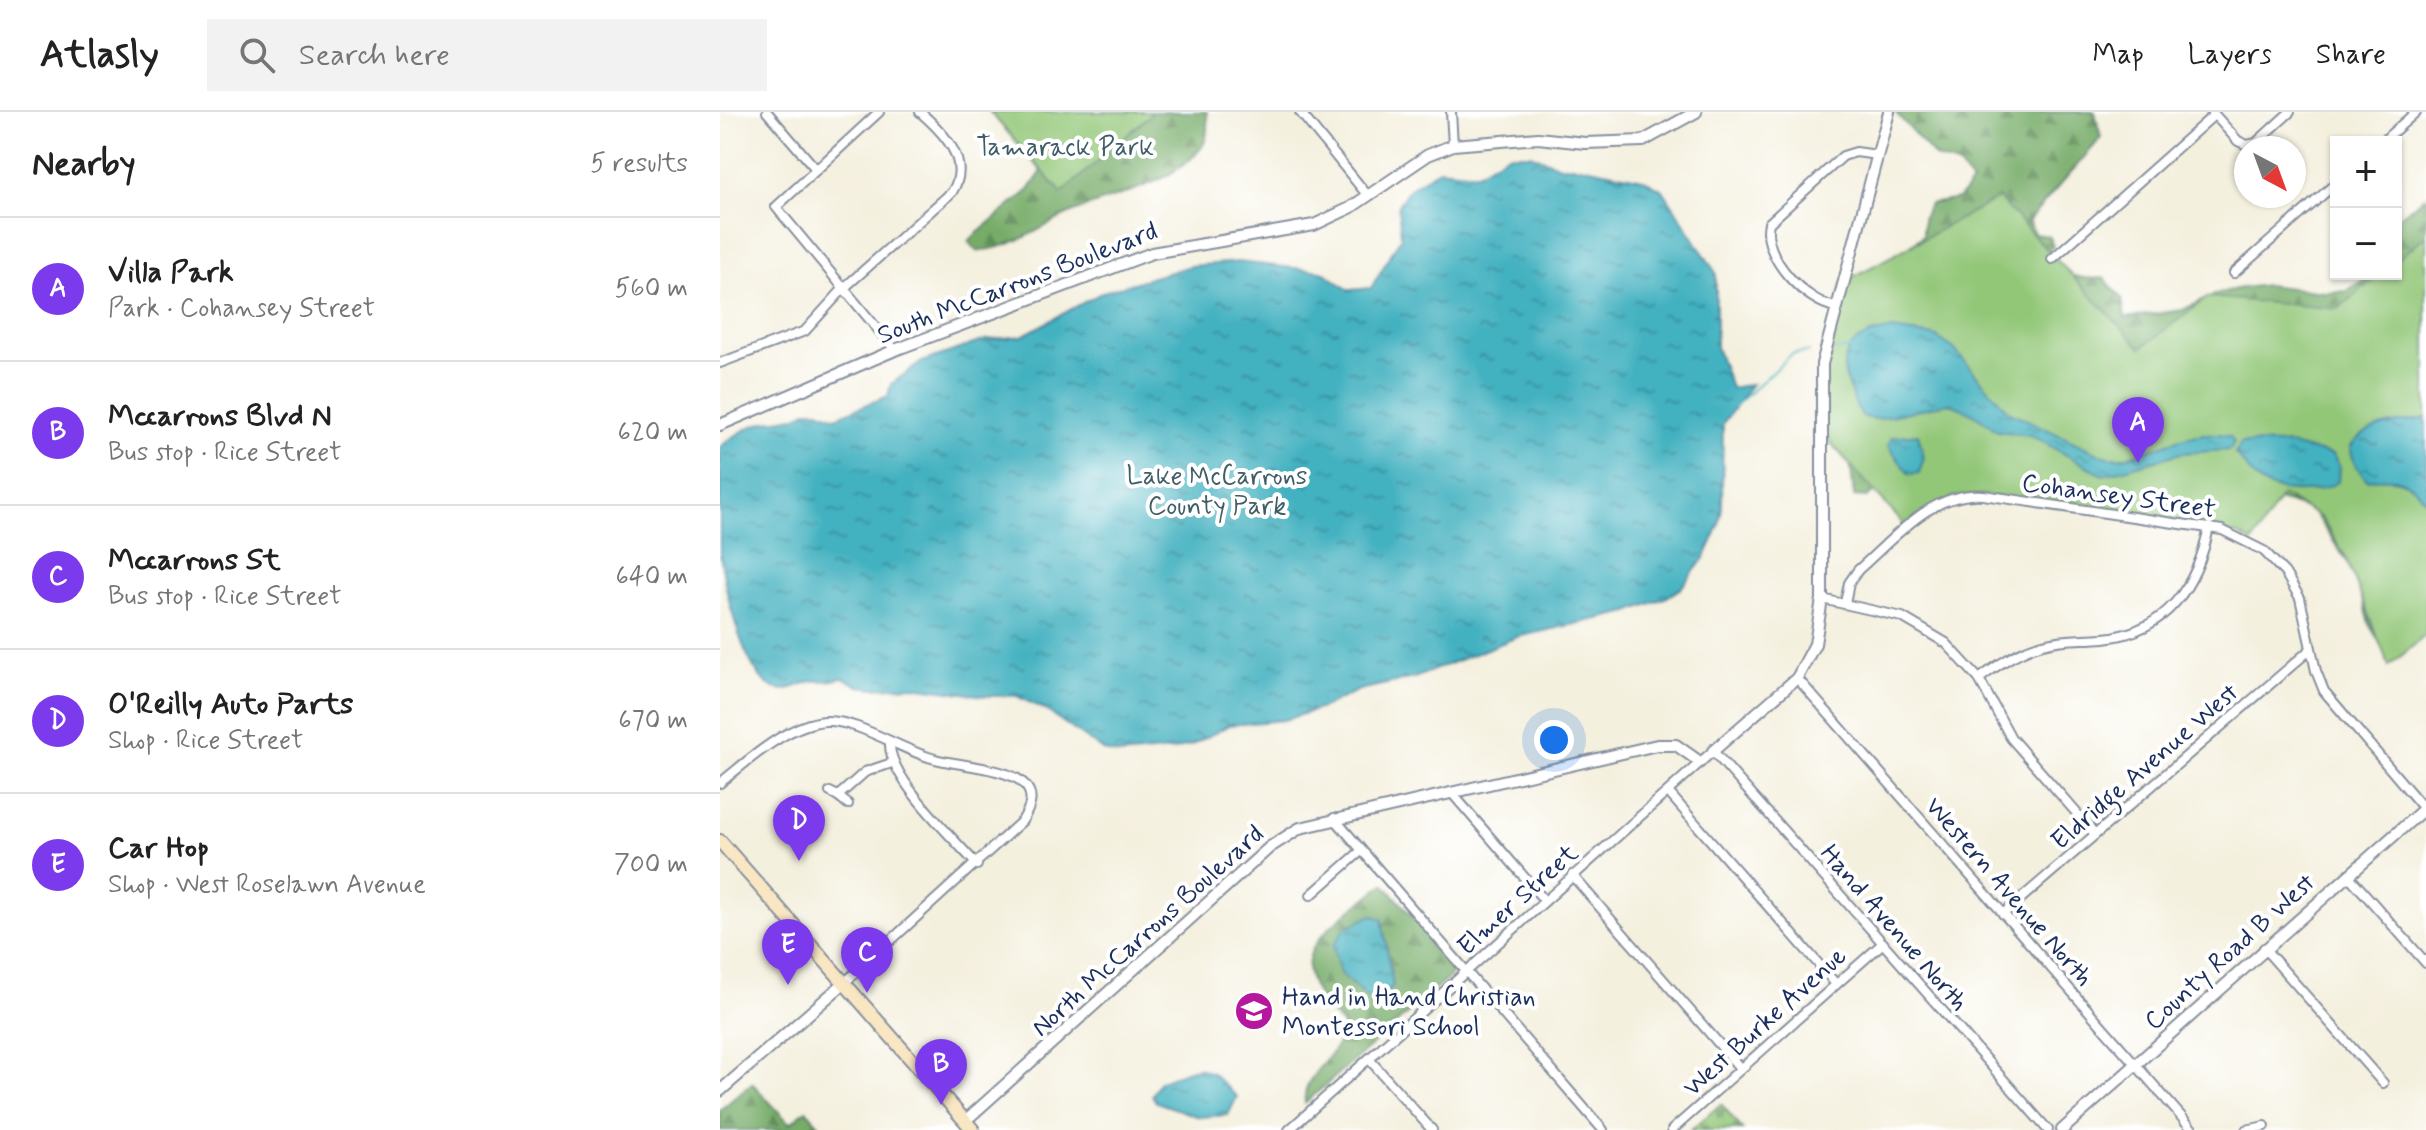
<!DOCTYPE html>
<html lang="en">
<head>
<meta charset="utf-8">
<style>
  :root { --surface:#fff; --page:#f2f2f2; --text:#222; --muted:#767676; --line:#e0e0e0; --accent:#7c3aed }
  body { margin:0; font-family:Mynerve,sans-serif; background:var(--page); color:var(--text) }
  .controls { position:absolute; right:24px; top:24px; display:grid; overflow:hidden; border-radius:0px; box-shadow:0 2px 6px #0004 }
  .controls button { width:72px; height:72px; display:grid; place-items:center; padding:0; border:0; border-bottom:2px solid var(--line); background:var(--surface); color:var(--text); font:40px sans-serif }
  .compass { position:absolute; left:1514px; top:24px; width:72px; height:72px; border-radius:50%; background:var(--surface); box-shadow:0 2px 6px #0004; rotate:139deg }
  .you { position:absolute; left:834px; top:628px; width:28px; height:28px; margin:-20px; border:6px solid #fff; border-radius:50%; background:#1a73e8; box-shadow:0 0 0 12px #1a73e833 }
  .badge { display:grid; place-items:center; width:52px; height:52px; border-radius:50%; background:var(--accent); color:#fff; font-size:26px; font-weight:700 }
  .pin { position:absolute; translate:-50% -66px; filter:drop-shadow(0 2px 4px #0008) }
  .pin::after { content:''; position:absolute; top:42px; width:28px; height:24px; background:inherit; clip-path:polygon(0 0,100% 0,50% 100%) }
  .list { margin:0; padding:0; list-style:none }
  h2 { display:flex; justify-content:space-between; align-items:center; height:104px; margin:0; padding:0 32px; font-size:34px }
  h2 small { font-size:26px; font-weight:400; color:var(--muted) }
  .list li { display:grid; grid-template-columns:52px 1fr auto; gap:24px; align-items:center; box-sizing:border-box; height:144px; padding:0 32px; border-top:2px solid var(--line) }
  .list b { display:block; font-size:30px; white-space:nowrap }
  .list p { margin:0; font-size:26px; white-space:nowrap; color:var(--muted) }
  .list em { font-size:26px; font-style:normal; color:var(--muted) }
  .icon { flex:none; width:44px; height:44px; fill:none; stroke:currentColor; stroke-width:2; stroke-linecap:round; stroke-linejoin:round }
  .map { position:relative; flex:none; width:1706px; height:1018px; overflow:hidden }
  header { display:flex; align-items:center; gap:48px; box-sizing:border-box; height:112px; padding:0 40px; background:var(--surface); border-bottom:2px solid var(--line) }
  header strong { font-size:38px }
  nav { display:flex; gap:44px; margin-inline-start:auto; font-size:28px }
  .search { width:560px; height:72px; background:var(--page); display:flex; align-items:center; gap:20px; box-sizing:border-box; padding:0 28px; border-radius:0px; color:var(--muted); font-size:30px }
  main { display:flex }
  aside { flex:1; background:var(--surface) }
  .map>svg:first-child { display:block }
  .forest { fill:url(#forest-firs); stroke:#486e63; stroke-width:2; fill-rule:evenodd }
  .cemetery { fill:url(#cemetery-stones); stroke:#577b6b; stroke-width:2 }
  .green { fill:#93c778; stroke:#577b6b; stroke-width:2 }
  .water { fill:url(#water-ripples); stroke:#2f708f; stroke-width:2 }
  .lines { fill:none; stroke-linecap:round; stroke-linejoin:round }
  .stream { stroke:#43b1c0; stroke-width:2 }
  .minor-casing { stroke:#88909e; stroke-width:12 }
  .tertiary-casing { stroke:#88909e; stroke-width:14 }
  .secondary-casing { stroke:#88909e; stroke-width:16 }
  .minor { stroke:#fff; stroke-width:8 }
  .tertiary { stroke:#fff; stroke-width:10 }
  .secondary { stroke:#f9e7c3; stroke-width:12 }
  .labels { text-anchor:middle; stroke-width:8; stroke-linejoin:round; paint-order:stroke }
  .park-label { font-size:26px; fill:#3f5d66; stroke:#fff }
  .street-label { font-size:26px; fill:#1b2f5e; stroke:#fff }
  .poi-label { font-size:26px; fill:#1b2f5e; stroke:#fff; text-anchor:start }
</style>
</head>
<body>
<header>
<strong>Atlasly</strong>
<div class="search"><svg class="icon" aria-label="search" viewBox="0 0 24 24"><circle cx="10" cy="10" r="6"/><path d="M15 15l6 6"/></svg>Search here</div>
<nav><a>Map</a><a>Layers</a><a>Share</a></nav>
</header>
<main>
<aside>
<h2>Nearby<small>5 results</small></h2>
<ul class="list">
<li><span class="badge">A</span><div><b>Villa Park</b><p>Park · Cohansey Street</p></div><em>560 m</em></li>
<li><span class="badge">B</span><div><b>Mccarrons Blvd N</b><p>Bus stop · Rice Street</p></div><em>620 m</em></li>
<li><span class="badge">C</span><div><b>Mccarrons St</b><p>Bus stop · Rice Street</p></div><em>640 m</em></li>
<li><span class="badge">D</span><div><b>O'Reilly Auto Parts</b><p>Shop · Rice Street</p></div><em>670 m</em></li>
<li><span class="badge">E</span><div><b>Car Hop</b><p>Shop · West Roselawn Avenue</p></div><em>700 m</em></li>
</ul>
</aside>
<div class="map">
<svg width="1706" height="1018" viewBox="0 0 1706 1018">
  <defs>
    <pattern id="forest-firs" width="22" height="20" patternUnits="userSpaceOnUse" patternTransform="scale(2)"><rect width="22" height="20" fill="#76ac68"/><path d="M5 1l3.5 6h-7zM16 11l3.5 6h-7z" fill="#608c59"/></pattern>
    <pattern id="cemetery-stones" width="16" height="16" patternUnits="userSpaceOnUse" patternTransform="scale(2)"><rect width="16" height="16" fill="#93c778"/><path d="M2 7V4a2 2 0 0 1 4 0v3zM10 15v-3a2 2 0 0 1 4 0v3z" fill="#77a266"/></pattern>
    <pattern id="water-ripples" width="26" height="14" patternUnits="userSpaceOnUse" patternTransform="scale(2)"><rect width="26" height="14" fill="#43b1c0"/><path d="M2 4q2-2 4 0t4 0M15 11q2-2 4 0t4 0" fill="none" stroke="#37909f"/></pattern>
  </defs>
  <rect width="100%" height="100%" fill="#fff"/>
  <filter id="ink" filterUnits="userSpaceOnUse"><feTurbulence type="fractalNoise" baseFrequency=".0125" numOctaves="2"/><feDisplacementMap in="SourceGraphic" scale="16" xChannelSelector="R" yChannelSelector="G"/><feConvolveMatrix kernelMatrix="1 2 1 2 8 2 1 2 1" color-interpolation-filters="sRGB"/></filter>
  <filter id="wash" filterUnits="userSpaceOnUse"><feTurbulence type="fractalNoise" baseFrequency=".006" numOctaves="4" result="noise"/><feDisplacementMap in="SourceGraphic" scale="32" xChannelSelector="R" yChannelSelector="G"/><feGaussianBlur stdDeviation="1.8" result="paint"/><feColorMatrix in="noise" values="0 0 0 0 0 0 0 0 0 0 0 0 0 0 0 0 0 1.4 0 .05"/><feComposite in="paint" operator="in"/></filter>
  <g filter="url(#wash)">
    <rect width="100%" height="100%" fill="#f4f0de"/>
    <g class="forest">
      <path d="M270,0H487C487,12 489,26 481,36C453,72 394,83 354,100C317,115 300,135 257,139L248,129L309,78L322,59Z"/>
      <path d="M1175,0H1375L1381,26L1309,108L1314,122L1329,124L1333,134L1323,143C1343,162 1356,169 1384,166L1402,186L1405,206L1463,198L1495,182L1521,176L1547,173L1604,180L1626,179L1654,162H1676L1677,107L1706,84V306L1607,377L1666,541L1649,512L1635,461L1592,398L1555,387L1163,373L1148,385L1134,384L1129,339L1161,158L1203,123V105L1210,92L1238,87L1252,71L1239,54L1216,46Z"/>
      <path d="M664,772L734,851L732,863L585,991C581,959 623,945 623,913C550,842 606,820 664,772ZM648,806L661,807L673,874L639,809Z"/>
      <polygon points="32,971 70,1012 86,998 104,1018 0,1018 0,998"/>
    </g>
    <polygon class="cemetery" points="1001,992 1023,1018 971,1018"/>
    <g class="green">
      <polygon points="270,0 433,0 342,81"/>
      <polygon points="1278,86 1421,236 1488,185 1618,197 1660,162 1676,162 1676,149 1706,123 1706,523 1669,554 1625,444 1601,406 1562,383 1532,431 1518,423 1263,383 1234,385 1187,416 1101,320 1101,270 1122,171"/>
    </g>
    <g class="water">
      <path d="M788,42H810L840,54H860L923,67L943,78L996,161V235L1011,276L1032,272L1003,311L1002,396L999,414L985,445L961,476L947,485L909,500L797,525L694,566L639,578L602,596L564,608L509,613L472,633L453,638L400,643L384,639L327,599L297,584H265L192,574L153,576L139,574L122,565C110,571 105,568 93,569C79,571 66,583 52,575C21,558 4,471 0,440C0,406 0,369 0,335C13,324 29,314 45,310C62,306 74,308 88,298H99L116,305L168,284L171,272L202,250L265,228L302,224L383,180L470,154L518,150L602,159L629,178L651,176L681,125L678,93L689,77L719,57L757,61Z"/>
      <path d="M1172,218L1215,224L1233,236L1288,299L1384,344C1415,354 1464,312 1510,324L1514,330L1510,338L1461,341L1383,363L1310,323L1278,319L1254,302L1229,291L1157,307L1143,305C1135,296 1134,287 1129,276C1113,239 1138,221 1172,218Z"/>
      <path d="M1706,306V389C1689,367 1675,364 1647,368L1635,353L1630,336C1643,312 1682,311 1706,306Z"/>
      <polygon points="1198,322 1204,345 1199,361 1189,362 1168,334 1172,325"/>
      <path d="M1521,331L1566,332L1613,343L1619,354L1618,370C1598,383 1552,383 1535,366C1528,359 1522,349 1515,342Z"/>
      <polygon points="652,803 662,807 673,874 661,887 651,889 620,861 613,835 624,817"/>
      <path d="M479,956L492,961L517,985L508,1003L479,1005L436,990L432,983L440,969C455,965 463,957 479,956Z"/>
    </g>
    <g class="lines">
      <g class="stream">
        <polyline points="1116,238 1132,237"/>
        <polyline points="1013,296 1072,242 1089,240"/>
      </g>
    </g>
  </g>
  <g filter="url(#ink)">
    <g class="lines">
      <g class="minor-casing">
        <g id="minor">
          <polyline points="47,0 95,56"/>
          <polyline points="159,0 56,95 175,238"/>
          <polyline points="580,0 648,84"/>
          <polyline points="731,0 733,33"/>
          <polyline points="1493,1 1518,29 1527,33 1536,31 1570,0"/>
          <polyline points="1662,30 1696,0"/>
          <polyline points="1332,147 1494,3"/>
          <polyline points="1514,161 1616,71"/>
          <path d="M1116,195C1085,190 1041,144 1049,111L1123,44L1136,40L1157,43"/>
          <path d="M0,251L85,219L124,176L232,80C252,49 223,20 200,0"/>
          <polyline points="1102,487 1182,505 1226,531 1259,567 1291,626 1374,721"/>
          <path d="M1125,491L1129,471L1138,458C1174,427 1211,379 1263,383L1502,418L1544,439L1565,461L1580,486L1596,559L1604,579L1706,699"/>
          <polyline points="1077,566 1473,1018"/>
          <path d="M1259,567C1279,552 1299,538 1323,532C1344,526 1363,528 1384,526C1447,520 1478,472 1489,415"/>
          <path d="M170,631C168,666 233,725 257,753"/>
          <path d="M0,671C28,649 67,612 105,609C137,607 182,639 215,647C236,653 288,656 303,671C316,683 310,696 302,709L123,872"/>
          <polyline points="110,680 118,684 145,660 172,651"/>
          <polyline points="731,680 824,788"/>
          <polyline points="948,680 1116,872"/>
          <polyline points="118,684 128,692"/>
          <polyline points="614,706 883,1018"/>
          <polyline points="852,763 1020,956"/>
          <polyline points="1628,763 1706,851"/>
          <polyline points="591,783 641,739"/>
          <polyline points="1283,802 1591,537"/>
          <polyline points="1544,836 1663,971"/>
          <polyline points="649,947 712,1018"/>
          <polyline points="569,1018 993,639 1328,1018"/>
          <polyline points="952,1018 1163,831"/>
          <polyline points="1526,1018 1545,1014"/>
        </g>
      </g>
      <g class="tertiary-casing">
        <g id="tertiary">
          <polyline points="0,313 175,238 432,141 594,113 630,96 708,43 733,33 818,26 865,31 923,29 976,0"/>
          <polyline points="993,639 1077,566 1095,532 1102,487 1102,252 1169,0"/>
          <polyline points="0,979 123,872"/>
          <polyline points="245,1009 550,735 580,716 937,633 956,633 980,650"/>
          <polyline points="1342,1018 1706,695"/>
        </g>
      </g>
      <g class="secondary-casing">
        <polyline id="secondary" points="0,729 253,1018"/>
      </g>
      <use href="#minor" class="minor"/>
      <use href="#tertiary" class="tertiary"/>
      <use href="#secondary" class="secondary"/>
    </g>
  </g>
  <defs>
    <g id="school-disc" transform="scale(2)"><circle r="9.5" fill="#b5179e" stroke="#fff"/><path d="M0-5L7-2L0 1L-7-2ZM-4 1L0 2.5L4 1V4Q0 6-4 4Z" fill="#fff"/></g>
  </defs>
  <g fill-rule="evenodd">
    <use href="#school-disc" x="534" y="899"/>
  </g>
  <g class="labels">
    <g class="park-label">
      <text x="345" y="43">Tamarack Park</text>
      <text x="497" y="372">Lake McCarrons<tspan x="497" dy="30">County Park</tspan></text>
    </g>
    <g class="street-label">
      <text transform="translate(297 170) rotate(-21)" y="9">South McCarrons Boulevard</text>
      <text transform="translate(1399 383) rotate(8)" y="9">Cohansey Street</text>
      <text transform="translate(1424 654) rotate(-41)" y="9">Eldridge Avenue West</text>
      <text transform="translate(1290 779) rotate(49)" y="9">Western Avenue North</text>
      <text transform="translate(797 787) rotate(-42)" y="9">Elmer Street</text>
      <text transform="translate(1175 815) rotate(49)" y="9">Hand Avenue North</text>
      <text transform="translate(427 818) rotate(-42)" y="9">North McCarrons Boulevard</text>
      <text transform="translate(1509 839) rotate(-42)" y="9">County Road B West</text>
      <text transform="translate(1044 909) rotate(-42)" y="9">West Burke Avenue</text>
    </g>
    <g class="poi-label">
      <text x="562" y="893">Hand in Hand Christian<tspan x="562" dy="30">Montessori School</tspan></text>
    </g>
  </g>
</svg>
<div class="controls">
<button>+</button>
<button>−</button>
</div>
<svg class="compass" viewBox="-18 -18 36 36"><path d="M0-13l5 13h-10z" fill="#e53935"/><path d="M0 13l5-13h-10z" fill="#767676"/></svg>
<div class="you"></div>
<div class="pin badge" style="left:1418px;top:351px">A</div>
<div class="pin badge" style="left:221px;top:993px">B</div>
<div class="pin badge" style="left:147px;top:881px">C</div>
<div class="pin badge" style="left:79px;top:749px">D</div>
<div class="pin badge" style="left:68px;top:873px">E</div>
</div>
</main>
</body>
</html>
